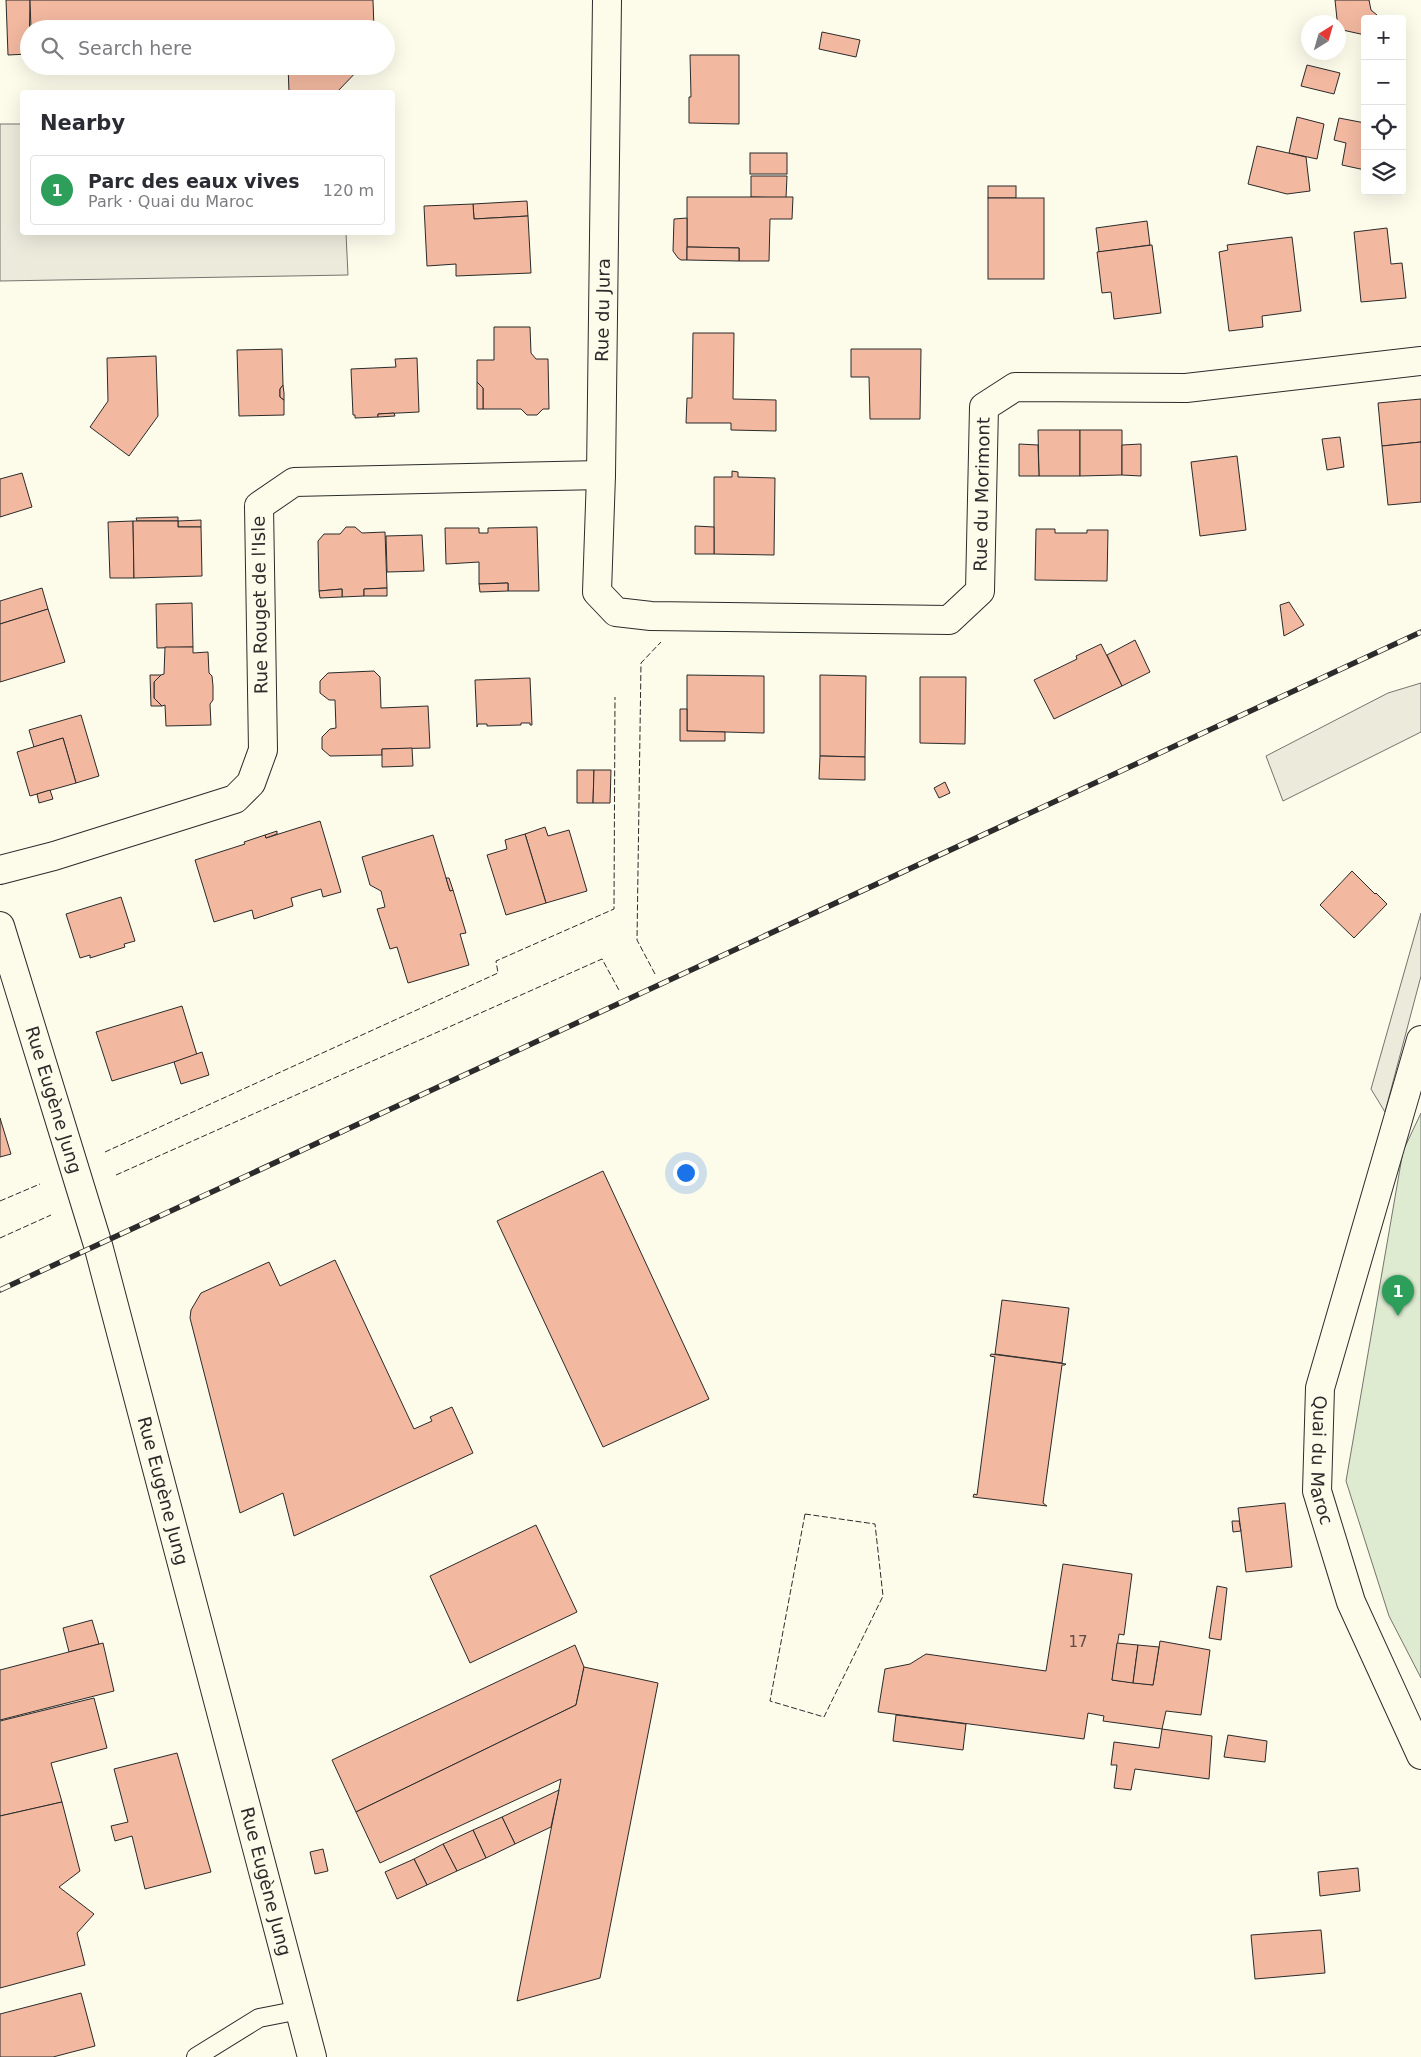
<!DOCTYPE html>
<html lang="en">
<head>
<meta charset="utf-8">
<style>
  :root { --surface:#fff; --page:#f2f2f3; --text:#2b2b33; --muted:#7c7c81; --line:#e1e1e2; --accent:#db2777 }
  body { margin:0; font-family:"DejaVu Sans",sans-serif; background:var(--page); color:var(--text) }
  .controls { position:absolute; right:15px; top:15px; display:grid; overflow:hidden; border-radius:5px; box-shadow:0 5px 20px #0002 }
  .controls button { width:45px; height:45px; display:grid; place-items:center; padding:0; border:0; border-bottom:1px solid var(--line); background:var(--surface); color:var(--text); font:25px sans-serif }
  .compass { position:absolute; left:1301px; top:15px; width:45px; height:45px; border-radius:50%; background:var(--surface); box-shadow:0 5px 20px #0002; rotate:37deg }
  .you { position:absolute; left:685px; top:1172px; width:18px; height:18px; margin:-12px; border:4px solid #fff; border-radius:50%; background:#1a73e8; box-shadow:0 0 0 8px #1a73e833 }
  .badge { display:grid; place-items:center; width:32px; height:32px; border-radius:50%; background:var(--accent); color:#fff; font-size:16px; font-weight:700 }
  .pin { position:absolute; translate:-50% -41px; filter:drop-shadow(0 1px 2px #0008) }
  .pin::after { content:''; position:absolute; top:26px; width:18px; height:15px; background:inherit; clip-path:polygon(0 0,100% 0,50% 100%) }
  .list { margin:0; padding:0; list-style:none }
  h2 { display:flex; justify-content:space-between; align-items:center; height:65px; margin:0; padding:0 20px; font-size:21px }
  h2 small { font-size:16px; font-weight:400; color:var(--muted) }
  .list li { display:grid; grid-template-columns:32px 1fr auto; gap:15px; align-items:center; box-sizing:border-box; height:70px; margin:0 10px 10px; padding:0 10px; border:1px solid var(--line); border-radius:5px }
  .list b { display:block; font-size:19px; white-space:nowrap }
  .list p { margin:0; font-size:16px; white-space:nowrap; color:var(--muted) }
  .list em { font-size:16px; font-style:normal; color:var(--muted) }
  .icon { flex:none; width:28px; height:28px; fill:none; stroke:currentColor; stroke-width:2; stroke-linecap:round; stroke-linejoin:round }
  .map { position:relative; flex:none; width:1421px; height:2057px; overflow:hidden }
  .search { position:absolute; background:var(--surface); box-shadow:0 5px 20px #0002; left:20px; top:20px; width:375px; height:55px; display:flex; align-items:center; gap:12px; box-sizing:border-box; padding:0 18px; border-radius:28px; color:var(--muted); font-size:19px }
  .panel { position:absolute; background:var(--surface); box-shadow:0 5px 20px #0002; left:20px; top:90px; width:375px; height:145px; border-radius:5px }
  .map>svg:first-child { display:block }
  .green { fill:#deebd1; stroke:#74746e }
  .parking { fill:#eceadb; stroke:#74746e }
  .building { fill:#f2b8a0; stroke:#2b2b2b }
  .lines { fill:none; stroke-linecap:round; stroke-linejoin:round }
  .lane-casing { stroke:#2b2b2b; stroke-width:20 }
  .street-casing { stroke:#2b2b2b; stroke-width:30 }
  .lane { stroke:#fdfbea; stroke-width:18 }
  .street { stroke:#fdfbea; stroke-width:28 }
  .rail-casing { stroke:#2b2b2b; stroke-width:5.5 }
  .rail { stroke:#fdfbea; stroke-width:4; stroke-dasharray:11; stroke-linecap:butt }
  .fence { stroke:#2b2b2b; stroke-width:1; stroke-dasharray:6 2.5; stroke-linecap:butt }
  .labels { text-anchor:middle; stroke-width:4; stroke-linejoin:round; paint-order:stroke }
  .number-label { font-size:15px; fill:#5d4e48 }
  .street-label { font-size:18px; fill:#2b2b2b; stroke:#fdfbea }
</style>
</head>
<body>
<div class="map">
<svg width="1421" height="2057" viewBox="0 0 1421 2057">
  <rect width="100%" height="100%" fill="#fdfbea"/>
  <polygon class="green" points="1421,1113 1421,1678 1389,1616 1346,1481 1403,1151"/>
  <g class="parking">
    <polygon points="0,124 22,124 22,232 346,233 348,275 0,281"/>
    <polygon points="1421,683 1421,732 1283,801 1266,756 1388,693"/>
    <polygon points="1421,913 1421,976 1385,1112 1371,1089"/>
  </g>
  <g class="building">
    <polygon points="6,0 30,0 29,54 8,55"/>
    <polygon points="30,0 373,0 374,29 31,29"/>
    <polygon points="1335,0 1369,0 1371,10 1377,15 1377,19 1365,19 1365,35 1338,29"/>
    <polygon points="822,32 860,40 856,57 819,49"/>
    <polygon points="690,55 739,55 739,124 689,123 689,97 691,97"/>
    <polygon points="1307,65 1340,73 1334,94 1301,86"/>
    <polygon points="288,66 362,66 337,92 289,92"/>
    <polygon points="1297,117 1324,124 1317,159 1289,153"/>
    <polygon points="1339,118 1365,123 1365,170 1342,165 1346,143 1334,140"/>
    <polygon points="1257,146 1306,157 1310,191 1287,194 1248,184"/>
    <rect x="750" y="153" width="37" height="21"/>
    <polygon points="751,176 787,176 786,198 751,197"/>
    <rect x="988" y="186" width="28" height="12"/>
    <polygon points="687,197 793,197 792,219 770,219 769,261 739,261 739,248 687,247"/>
    <rect x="988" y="198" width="56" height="81"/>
    <polygon points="527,201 528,216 474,219 473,204"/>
    <polygon points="473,204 474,219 528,216 531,273 456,276 456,264 427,266 424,206"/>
    <polygon points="687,218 687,260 681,260 678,258 673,251 674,219"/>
    <polygon points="1147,221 1150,245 1099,252 1096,228"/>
    <polygon points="1387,228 1391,264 1402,263 1406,298 1361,302 1354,232"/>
    <polygon points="1292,237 1301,311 1262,316 1263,327 1229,331 1219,252 1228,250 1227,245"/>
    <polygon points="1152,245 1161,313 1114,319 1111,292 1102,293 1097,252"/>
    <polygon points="687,247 739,248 739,261 687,260"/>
    <polygon points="494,327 530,327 531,353 536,359 548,359 549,409 543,409 537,415 527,415 521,409 483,409 483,388 477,382 477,360 494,360"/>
    <polygon points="693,333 734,333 733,399 776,400 776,431 731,430 731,423 686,423 687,398 692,398"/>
    <polygon points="282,349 283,385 280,389 280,397 284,400 284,415 239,416 237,350"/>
    <polygon points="851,349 921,349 920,419 870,419 869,377 851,377"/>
    <polygon points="156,356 158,416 129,456 90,427 108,401 107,358"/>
    <polygon points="417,358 419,412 378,414 378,417 355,418 355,415 353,415 351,369 396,367 395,359"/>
    <polygon points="477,382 483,388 483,409 477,409"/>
    <polygon points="283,385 284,393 284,400 280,397 280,389"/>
    <polygon points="1421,399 1421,442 1382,446 1378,403"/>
    <polygon points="394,413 395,416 378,417 378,414"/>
    <polygon points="1038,430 1080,430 1080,476 1039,476"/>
    <polygon points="1080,430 1122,430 1122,475 1080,476"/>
    <polygon points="1340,437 1344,467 1327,470 1322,439"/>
    <polygon points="1421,442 1421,502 1388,505 1382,446"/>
    <polygon points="1019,444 1038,445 1039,476 1019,476"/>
    <polygon points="1141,444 1141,476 1122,475 1122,445"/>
    <polygon points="1237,456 1246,530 1200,536 1191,462"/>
    <polygon points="732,471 738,472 738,477 775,478 774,555 714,554 714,477 732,477"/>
    <polygon points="22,473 32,507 0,517 0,479"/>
    <polygon points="178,517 178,521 137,521 136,518"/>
    <polygon points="201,520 201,527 178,527 178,521"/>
    <polygon points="133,521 134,578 110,578 108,522"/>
    <polygon points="133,521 178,521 178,527 201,527 202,576 134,578"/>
    <polygon points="695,526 714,527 714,554 695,554"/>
    <polygon points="346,527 355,527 362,533 385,532 387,588 364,589 364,596 342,597 342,589 319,591 318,541 324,534 340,534"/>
    <polygon points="537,527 539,591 508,591 508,583 479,584 479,562 446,564 445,528 479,528 479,533 488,533 488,528"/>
    <polygon points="1036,529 1055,529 1055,533 1087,533 1087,530 1108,530 1107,581 1035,580"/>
    <polygon points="422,535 424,571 387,572 386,536"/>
    <polygon points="508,583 508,591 480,592 479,584"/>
    <polygon points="42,588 48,609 0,624 0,601"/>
    <polygon points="387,588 387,596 364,596 364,589"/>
    <polygon points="342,589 342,597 320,598 319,591"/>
    <polygon points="1289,602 1304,625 1284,636 1280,605"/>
    <polygon points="192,603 193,647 157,648 156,604"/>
    <polygon points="48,609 65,662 0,682 0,624"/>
    <polygon points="1135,640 1150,672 1122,686 1107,655"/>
    <polygon points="1101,644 1122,686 1054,719 1034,680 1077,659 1076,656"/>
    <polygon points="165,647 193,647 193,653 208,652 209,673 212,676 213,686 213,700 210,704 211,725 166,726 165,705 162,706 154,698 154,682 161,675 164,674"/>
    <polygon points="374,671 380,677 381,708 428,706 430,748 382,749 382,755 330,756 322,749 322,737 330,729 336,728 335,700 329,700 320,693 320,681 328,673"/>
    <polygon points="150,675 161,675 154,682 154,698 162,706 151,706"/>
    <polygon points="687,675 764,676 764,733 687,731"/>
    <polygon points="820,675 866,676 865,757 820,756"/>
    <polygon points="920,677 966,677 965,744 920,743"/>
    <polygon points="530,678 532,725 530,725 530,723 521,723 521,725 487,726 487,724 478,724 477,727 475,680"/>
    <polygon points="680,709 687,709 687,731 725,732 725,741 680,741"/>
    <polygon points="81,715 99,776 76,783 63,738 34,747 29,730"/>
    <polygon points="63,738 76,783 30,796 17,752"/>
    <polygon points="412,748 413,766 382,767 382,749"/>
    <polygon points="820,756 865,757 865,780 819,779"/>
    <polygon points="577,770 594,770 593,803 577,803"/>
    <polygon points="594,770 611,770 610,803 593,803"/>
    <polygon points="945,782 950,793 939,798 934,788"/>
    <polygon points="50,790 53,799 39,803 37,794"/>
    <polygon points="320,821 341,892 323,897 321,889 291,898 293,906 254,919 252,910 214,922 195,860 245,844 244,842 265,835 266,838"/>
    <polygon points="545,827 548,836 569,830 587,891 546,903 525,834"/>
    <polygon points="277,831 277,834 266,838 265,835"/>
    <polygon points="525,834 546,903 506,915 487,855 507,849 505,840"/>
    <polygon points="433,835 450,891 453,890 466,933 460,934 469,965 408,983 397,947 390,949 377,909 385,907 381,891 370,885 362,857"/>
    <polygon points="1352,871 1375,894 1376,893 1387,904 1354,938 1320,905"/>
    <polygon points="446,878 449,878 453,890 450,891"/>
    <polygon points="121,897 135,941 124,944 125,947 90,958 90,955 80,958 66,914"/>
    <polygon points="182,1006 197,1055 112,1081 96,1032"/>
    <polygon points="202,1052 209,1075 181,1084 174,1062"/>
    <polygon points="0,1118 11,1154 0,1157"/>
    <polygon points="603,1171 709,1399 603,1447 497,1221"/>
    <polygon points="335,1260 414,1429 432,1421 430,1417 452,1407 473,1453 294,1536 283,1493 240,1513 190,1318 191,1310 201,1293 269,1262 280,1286"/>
    <polygon points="1002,1300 1069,1308 1062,1363 995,1354"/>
    <polygon points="991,1354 1066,1364 1065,1365 1062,1365 1043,1503 1047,1506 973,1497 974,1494 977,1495 995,1357 990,1356"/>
    <polygon points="1285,1503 1292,1567 1246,1572 1238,1508"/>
    <polygon points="1232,1521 1239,1521 1241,1531 1233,1532"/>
    <polygon points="536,1525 577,1612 470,1663 430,1576"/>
    <polygon points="1063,1564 1132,1574 1124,1635 1119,1634 1112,1680 1153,1685 1160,1641 1210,1650 1201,1715 1166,1711 1162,1729 1103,1721 1104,1716 1088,1713 1084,1739 878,1712 885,1669 910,1664 926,1654 1046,1671"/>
    <polygon points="1217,1586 1227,1588 1221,1640 1209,1638"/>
    <polygon points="92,1620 99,1644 69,1652 63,1628"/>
    <polygon points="103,1643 114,1691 0,1720 0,1670"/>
    <polygon points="1117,1643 1138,1645 1133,1683 1112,1680"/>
    <polygon points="575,1645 584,1667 576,1705 356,1812 332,1760"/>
    <polygon points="1138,1645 1159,1647 1153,1685 1133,1683"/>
    <polygon points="584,1667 658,1683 600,1978 517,2001 561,1779 380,1863 356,1812 576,1705"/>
    <polygon points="94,1698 107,1748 51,1763 62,1802 0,1816 0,1721"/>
    <polygon points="896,1715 966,1724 963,1750 893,1741"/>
    <polygon points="1162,1729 1212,1736 1209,1779 1135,1769 1131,1790 1114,1788 1117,1765 1111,1765 1114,1742 1159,1748"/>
    <polygon points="1228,1735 1267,1741 1265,1762 1224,1757"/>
    <polygon points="177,1753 211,1872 145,1889 132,1836 115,1841 111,1826 128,1822 114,1769"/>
    <polygon points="559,1790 551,1827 515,1844 502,1817"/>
    <polygon points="62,1802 80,1871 59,1887 94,1914 77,1933 85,1965 0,1988 0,1816"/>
    <polygon points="502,1817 515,1844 486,1858 473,1830"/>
    <polygon points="473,1830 486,1858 457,1871 443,1844"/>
    <polygon points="443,1844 457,1871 427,1885 414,1859"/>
    <polygon points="323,1849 328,1871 315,1874 310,1852"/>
    <polygon points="414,1859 427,1885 397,1899 385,1872"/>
    <polygon points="1358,1868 1360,1891 1320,1896 1318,1872"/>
    <polygon points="1321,1930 1325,1973 1255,1979 1251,1935"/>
    <polygon points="81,1993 95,2046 53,2057 0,2057 0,2014"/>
  </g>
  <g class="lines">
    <g class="lane-casing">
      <polyline id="lane" points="196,2057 259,2018 300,2010"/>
    </g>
    <g class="street-casing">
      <g id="street">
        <path id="s1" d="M607,0L601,475L597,592L616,612L651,616L949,620L980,591L984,407L1015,387L1186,388L1421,361"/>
        <polyline points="0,870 54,856 235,799 251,783 263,750 259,506 294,482 601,475"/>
        <path id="s2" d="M0,926L98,1245L312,2057"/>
        <path id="s3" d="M1421,1040L1320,1388L1317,1491L1351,1602L1421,1755"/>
      </g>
    </g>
    <use href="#lane" class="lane"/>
    <use href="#street" class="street"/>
    <g class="rail-casing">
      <polyline id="rail" points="0,1290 1421,632"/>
    </g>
    <use href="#rail" class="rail"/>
    <g class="fence">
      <polyline points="655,974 637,940 641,663 661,642"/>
      <polyline points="105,1152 498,973 496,961 614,909 615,697"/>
      <polyline points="116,1175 602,959 620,992"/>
      <polyline points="0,1201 40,1184"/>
      <polyline points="0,1238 51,1215"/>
      <polygon points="805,1514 875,1524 883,1596 824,1717 770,1701"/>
    </g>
  </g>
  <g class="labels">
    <g class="number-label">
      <text x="1078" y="1647">17</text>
    </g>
    <g class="street-label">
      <text transform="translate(603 310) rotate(-89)" y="6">Rue du Jura</text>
      <text dy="6" stroke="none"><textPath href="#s1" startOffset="1092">Rue du Morimont</textPath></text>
      <text transform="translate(260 605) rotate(-91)" y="6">Rue Rouget de l'Isle</text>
      <text dy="6" stroke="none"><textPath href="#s2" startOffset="182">Rue Eugène Jung</textPath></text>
      <text dy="6" stroke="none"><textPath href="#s3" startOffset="435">Quai du Maroc</textPath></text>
      <text dy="6" stroke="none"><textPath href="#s2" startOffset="588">Rue Eugène Jung</textPath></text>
      <text dy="6" stroke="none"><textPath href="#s2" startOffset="992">Rue Eugène Jung</textPath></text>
    </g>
  </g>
</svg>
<div class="controls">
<button>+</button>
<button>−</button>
<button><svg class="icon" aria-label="locate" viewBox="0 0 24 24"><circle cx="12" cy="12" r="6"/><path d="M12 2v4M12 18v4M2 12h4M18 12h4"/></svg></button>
<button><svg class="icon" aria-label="layers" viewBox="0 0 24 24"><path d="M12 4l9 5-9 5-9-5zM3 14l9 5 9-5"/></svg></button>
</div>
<svg class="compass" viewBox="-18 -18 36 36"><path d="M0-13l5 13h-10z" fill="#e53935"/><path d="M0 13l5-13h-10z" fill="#7c7c81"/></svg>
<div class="you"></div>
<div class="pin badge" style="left:1398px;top:1316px;background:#2e9e5b">1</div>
<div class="search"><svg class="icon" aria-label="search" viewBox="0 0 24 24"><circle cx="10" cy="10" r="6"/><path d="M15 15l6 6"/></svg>Search here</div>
<section class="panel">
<h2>Nearby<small></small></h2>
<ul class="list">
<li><span class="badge" style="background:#2e9e5b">1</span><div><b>Parc des eaux vives</b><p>Park · Quai du Maroc</p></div><em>120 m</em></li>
</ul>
</section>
</div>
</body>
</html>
